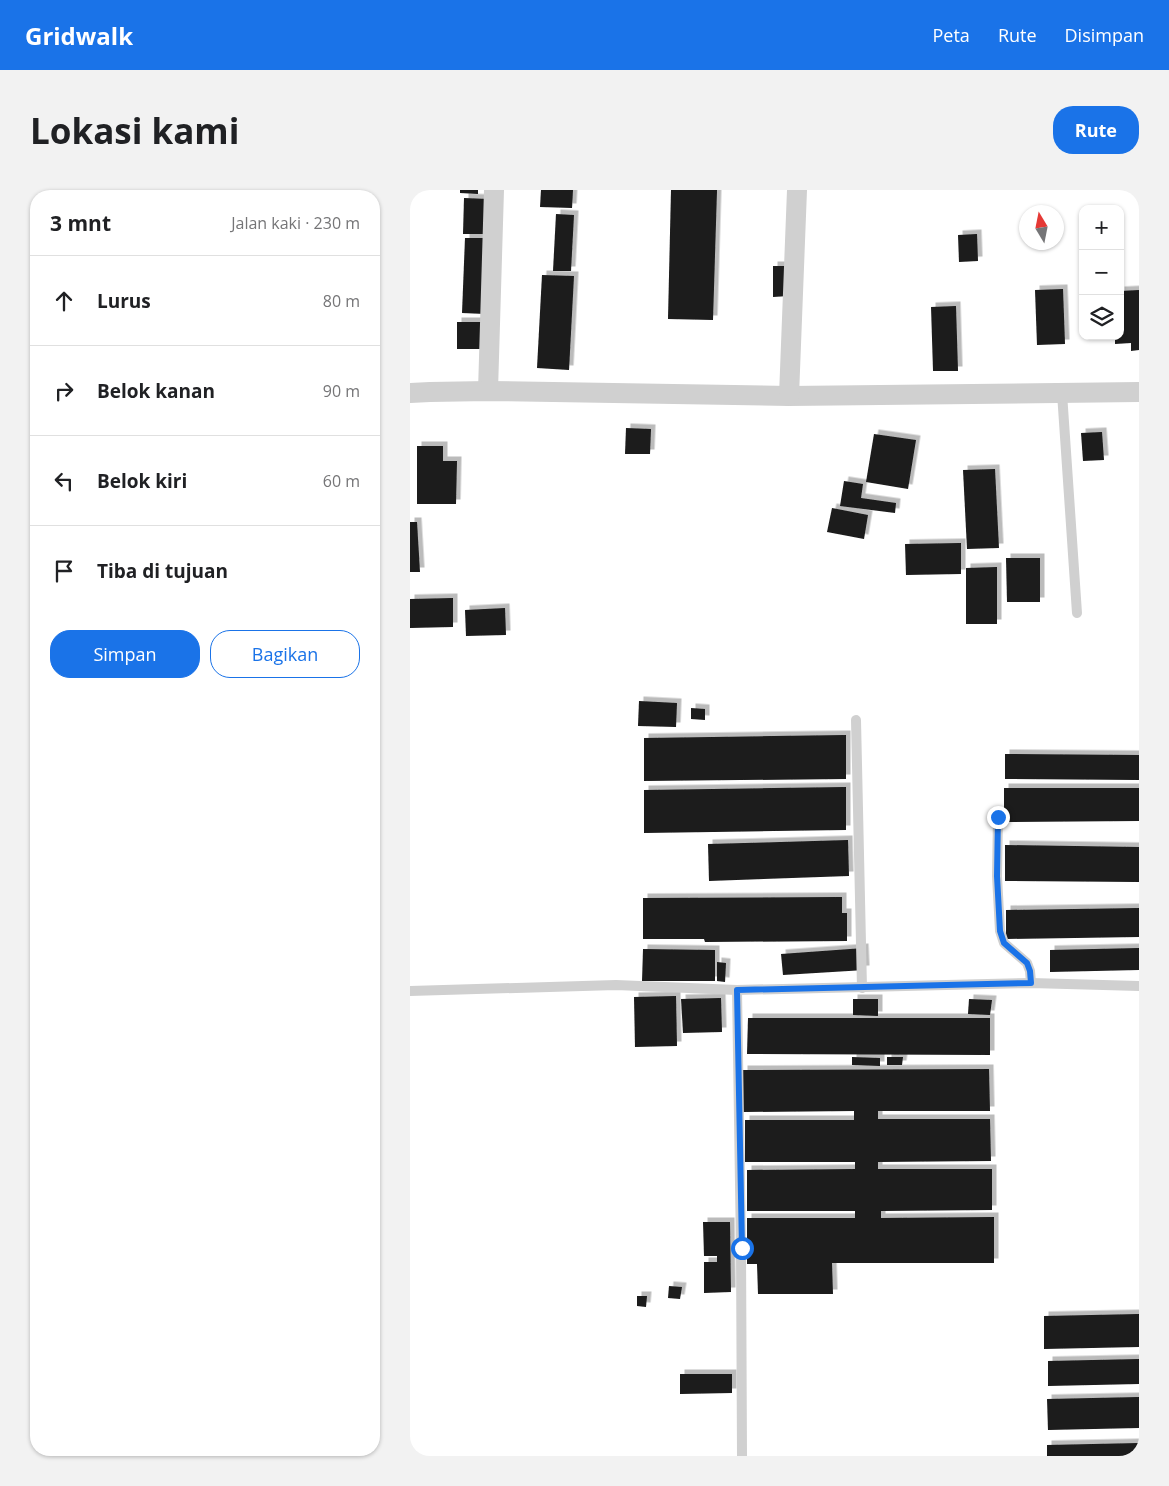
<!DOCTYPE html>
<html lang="id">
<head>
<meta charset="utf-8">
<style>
  :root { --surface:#fff; --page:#f2f2f2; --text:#202124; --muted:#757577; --line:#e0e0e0; --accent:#1a73e8 }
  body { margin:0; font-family:"Open Sans",sans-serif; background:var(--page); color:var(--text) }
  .controls { position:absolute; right:15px; top:15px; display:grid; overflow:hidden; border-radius:10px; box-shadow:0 1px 4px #0004 }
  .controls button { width:45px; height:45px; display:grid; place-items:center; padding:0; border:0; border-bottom:1px solid var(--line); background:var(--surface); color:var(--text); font:25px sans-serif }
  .compass { position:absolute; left:609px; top:15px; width:45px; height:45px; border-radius:50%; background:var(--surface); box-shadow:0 1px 4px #0004; rotate:350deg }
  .stop { position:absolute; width:15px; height:15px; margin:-11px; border:4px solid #1a73e8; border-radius:50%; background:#fff }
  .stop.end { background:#1a73e8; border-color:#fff; box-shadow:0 1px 5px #0008 }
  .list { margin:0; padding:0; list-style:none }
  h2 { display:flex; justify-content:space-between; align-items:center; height:65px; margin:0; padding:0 20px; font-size:21px }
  h2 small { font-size:16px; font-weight:400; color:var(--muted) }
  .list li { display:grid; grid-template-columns:32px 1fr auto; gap:15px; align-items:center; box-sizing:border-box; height:90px; padding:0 20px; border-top:1px solid var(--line) }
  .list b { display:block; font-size:19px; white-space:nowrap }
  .list em { font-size:16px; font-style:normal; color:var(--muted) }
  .actions { display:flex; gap:10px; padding:15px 20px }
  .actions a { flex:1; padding:11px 0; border:1px solid var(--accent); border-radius:20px; text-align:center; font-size:18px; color:var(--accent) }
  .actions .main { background:var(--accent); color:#fff }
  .icon { flex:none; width:28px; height:28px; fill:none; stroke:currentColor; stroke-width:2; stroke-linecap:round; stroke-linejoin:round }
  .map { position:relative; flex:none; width:729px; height:1266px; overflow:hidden; border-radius:20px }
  header { display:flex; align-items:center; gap:30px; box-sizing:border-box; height:70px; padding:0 25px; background:var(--accent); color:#fff }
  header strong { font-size:24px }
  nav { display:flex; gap:28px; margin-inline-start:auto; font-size:18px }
  .intro { display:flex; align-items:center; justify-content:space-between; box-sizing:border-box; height:120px; padding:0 30px }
  h1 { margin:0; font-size:35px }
  .button { padding:12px 22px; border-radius:20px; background:var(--accent); color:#fff; font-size:18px; font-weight:700 }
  main { display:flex; gap:30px; padding:0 30px }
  aside { flex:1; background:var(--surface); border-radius:20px; box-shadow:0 1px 4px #0004 }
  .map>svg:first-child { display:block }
  .building { fill:#1a1a1a; filter:url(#shadow) }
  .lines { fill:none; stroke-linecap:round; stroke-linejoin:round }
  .lane { stroke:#d0d0d0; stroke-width:10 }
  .street { stroke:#d0d0d0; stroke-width:20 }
  .route { stroke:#1a73e8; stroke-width:6 }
</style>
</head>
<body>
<header>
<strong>Gridwalk</strong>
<nav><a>Peta</a><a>Rute</a><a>Disimpan</a></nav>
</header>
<div class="intro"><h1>Lokasi kami</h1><a class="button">Rute</a></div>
<main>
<aside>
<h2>3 mnt<small>Jalan kaki · 230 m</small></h2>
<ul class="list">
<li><svg class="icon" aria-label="ahead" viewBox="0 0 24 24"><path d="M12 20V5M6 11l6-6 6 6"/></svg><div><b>Lurus</b></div><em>80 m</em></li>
<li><svg class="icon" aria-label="right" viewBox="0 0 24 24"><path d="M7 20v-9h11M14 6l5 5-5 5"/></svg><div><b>Belok kanan</b></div><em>90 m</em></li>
<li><svg class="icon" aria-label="left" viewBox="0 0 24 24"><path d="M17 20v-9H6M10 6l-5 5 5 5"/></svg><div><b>Belok kiri</b></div><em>60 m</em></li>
<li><svg class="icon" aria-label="arrive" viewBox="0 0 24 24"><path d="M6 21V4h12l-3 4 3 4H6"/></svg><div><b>Tiba di tujuan</b></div></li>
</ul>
<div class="actions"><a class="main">Simpan</a><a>Bagikan</a></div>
</aside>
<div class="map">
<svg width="729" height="1266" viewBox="0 0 729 1266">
  <defs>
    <filter id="shadow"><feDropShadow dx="4.5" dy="-4.5" stdDeviation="0" flood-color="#0004"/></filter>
  </defs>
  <rect width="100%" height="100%" fill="#fff"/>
  <g class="building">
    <polygon points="50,0 68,0 68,4 50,3"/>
    <polygon points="131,0 163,0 162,18 130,17"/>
    <polygon points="261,0 307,0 303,130 258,129"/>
    <polygon points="54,8 78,9 77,44 53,44"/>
    <polygon points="146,24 164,25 161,81 143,81"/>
    <polygon points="567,44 568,71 549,72 548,45"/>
    <polygon points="55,48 78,48 75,124 52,123"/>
    <polygon points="363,76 379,76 379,106 363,107"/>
    <polygon points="132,85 164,86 159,180 127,178"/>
    <polygon points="653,99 655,154 627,155 625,100"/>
    <polygon points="729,100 729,160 721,161 721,153 705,154 705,146 710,146 710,101"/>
    <polygon points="546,116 548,181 523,181 521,117"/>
    <rect x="47" y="132" width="26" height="27"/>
    <polygon points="216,238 241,239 240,264 215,264"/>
    <polygon points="692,242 694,270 673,271 671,243"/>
    <polygon points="464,244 506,250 498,299 456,292"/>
    <polygon points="7,256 33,256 33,271 47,271 46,314 7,314"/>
    <polygon points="585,279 589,358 557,359 553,280"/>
    <polygon points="434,291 453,294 451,308 486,313 485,323 430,316"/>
    <polygon points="422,318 458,325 454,349 417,342"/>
    <polygon points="0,332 7,332 10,382 0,382"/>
    <polygon points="551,353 551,384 496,385 495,354"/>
    <polygon points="596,368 630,368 630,412 597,412"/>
    <polygon points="587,377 587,434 556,434 556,378"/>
    <polygon points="43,408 43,437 0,438 0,409"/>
    <polygon points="95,418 96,445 56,446 55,420"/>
    <polygon points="229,511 267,513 266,537 228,536"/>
    <polygon points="281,518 295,519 295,530 281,529"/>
    <polygon points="436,545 436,589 234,591 234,548"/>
    <polygon points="595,564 729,565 729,590 595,589"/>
    <polygon points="436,597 436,640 234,643 234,600"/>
    <polygon points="594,598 729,598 729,631 594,632"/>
    <polygon points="438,650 439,686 299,691 298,654"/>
    <polygon points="595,655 729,657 729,692 595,691"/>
    <polygon points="432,707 432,723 437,723 437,751 295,752 294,749 233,749 233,708"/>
    <polygon points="729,718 729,747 596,749 596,720"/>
    <polygon points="454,758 455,780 373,785 371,764"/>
    <polygon points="729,758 729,780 640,782 640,760"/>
    <polygon points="233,759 305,760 305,791 232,791"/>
    <polygon points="307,772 316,773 315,792 307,791"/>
    <polygon points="266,806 267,856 225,857 224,807"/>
    <polygon points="311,808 312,842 273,843 271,809"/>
    <polygon points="443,809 468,809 468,826 443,825"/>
    <polygon points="559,809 582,810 580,825 558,824"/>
    <polygon points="338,828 580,828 580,865 337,864"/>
    <polygon points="442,867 470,868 470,876 442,875"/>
    <polygon points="477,867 493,867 492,875 477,875"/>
    <polygon points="579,879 580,921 468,921 468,929 580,929 581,971 468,972 468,979 582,979 582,1020 471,1021 471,1028 584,1027 584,1073 422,1073 423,1104 348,1104 347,1074 337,1074 337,1028 445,1028 445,1021 337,1021 337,980 445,979 445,972 335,972 335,930 444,930 444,921 333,922 333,880"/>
    <polygon points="293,1032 320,1032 321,1102 294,1103 294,1072 307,1072 307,1066 294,1066"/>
    <polygon points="259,1096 272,1097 270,1109 258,1108"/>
    <polygon points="227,1106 237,1106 236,1117 227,1116"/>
    <polygon points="729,1124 729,1157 634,1159 634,1126"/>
    <polygon points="729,1169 729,1194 638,1196 638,1171"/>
    <polygon points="270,1184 322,1184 322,1203 270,1204"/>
    <polygon points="729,1207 729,1238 638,1240 637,1209"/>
    <polygon points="729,1253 729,1266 637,1266 637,1255"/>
  </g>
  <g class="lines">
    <g class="lane">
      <polyline points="652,203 667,423"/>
      <polyline points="446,530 452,798"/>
      <polyline points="588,627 587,686 590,741 594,753 617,773 620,781 621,793"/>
      <polyline points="327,800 331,1058 332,1266"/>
      <polyline points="0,801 206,795 327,800 621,793 729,796"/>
    </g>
    <g class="street">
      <polyline points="78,201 84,0"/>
      <polyline points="0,203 20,202 78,201 379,206 729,202"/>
      <polyline points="379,206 387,0"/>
    </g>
  </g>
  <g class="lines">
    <polyline class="route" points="332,1058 327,800 621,793 620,781 617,773 594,753 590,741 587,686 588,627"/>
  </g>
</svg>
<div class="controls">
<button>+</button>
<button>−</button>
<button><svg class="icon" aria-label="layers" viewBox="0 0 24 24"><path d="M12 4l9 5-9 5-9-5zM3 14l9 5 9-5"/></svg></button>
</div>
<svg class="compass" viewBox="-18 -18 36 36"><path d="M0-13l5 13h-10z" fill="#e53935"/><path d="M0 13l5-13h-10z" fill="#757577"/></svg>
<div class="stop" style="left:332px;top:1058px"></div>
<div class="stop end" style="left:588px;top:627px"></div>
</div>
</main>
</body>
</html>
